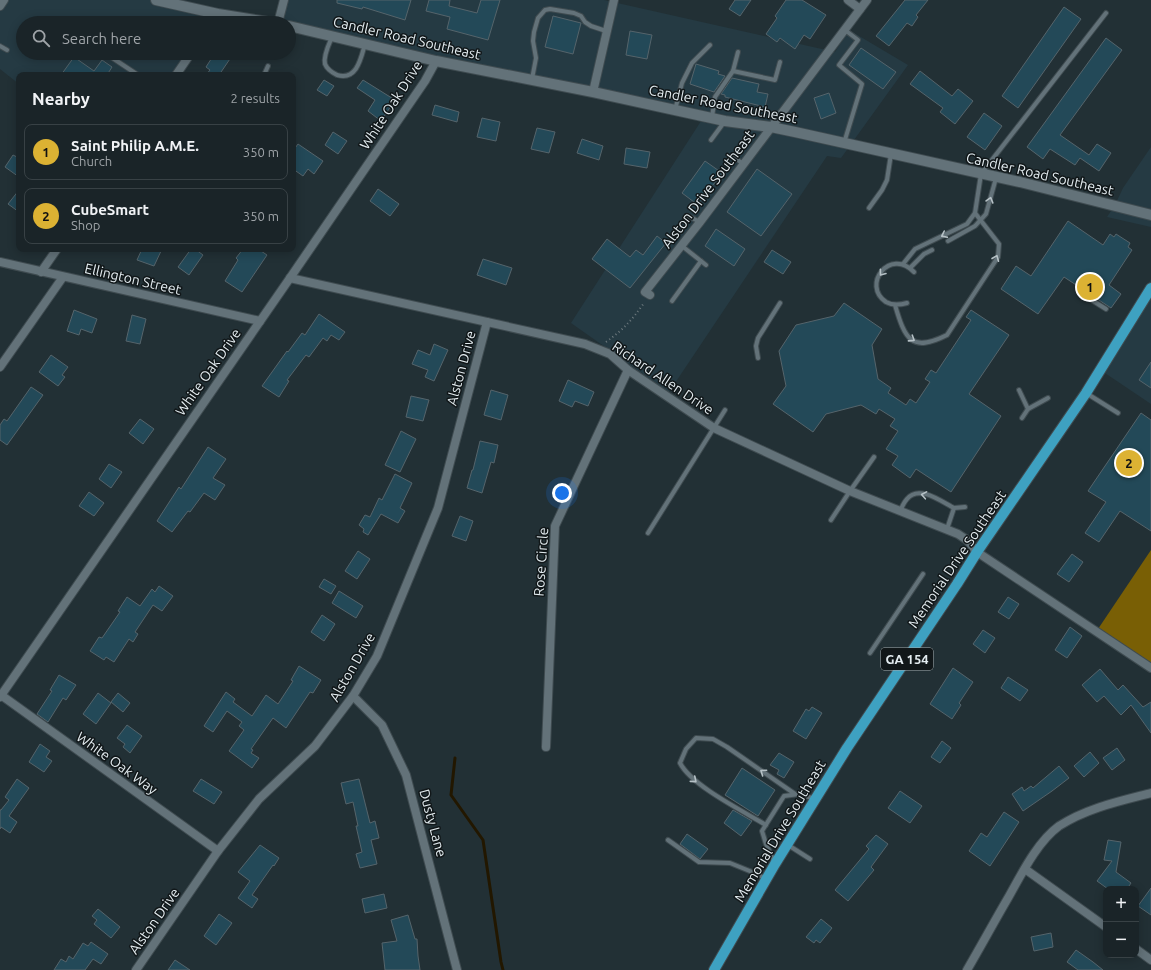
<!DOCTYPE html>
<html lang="en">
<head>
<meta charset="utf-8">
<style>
  :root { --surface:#1a2428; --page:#273034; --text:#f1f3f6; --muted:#9fa4a8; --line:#384145; --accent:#dcb233 }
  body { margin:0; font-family:Ubuntu,sans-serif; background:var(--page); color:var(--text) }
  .controls { position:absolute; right:12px; bottom:12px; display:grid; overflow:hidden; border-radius:8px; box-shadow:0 2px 10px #0003 }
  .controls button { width:36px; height:36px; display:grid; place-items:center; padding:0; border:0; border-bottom:1px solid var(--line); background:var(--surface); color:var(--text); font:20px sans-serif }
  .you { position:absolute; left:562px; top:493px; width:14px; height:14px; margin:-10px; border:3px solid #fff; border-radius:50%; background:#1a73e8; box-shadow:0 0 0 6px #1a73e833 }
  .badge { display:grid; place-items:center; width:26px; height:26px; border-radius:50%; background:var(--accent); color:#111; font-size:13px; font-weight:700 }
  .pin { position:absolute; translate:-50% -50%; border:2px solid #fff; box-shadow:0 1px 4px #0006 }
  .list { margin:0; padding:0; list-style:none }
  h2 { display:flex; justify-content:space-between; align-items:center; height:52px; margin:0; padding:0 16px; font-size:17px }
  h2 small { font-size:13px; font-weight:400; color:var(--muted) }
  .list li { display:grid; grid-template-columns:26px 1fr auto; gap:12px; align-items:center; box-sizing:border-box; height:56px; margin:0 8px 8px; padding:0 8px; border:1px solid var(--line); border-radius:8px }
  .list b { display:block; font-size:15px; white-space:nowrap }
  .list p { margin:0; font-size:13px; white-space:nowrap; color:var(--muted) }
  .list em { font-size:13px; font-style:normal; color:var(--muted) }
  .icon { flex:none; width:22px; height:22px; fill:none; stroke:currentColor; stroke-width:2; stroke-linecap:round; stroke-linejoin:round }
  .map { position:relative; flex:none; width:1151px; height:970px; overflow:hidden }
  .search { position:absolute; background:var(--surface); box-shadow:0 2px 10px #0003; left:16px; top:16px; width:280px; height:44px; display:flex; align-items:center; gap:10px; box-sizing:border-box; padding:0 14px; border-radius:22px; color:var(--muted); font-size:15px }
  .panel { position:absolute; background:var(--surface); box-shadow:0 2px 10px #0003; left:16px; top:72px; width:280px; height:180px; border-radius:8px }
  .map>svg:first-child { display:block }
  .built { fill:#253a43 }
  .forest { fill:#795f05 }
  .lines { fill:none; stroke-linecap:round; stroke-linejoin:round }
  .stream { stroke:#221700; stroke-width:3 }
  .building { fill:#234958; stroke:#55646b }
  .lane-casing { stroke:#3f4b50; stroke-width:6 }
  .street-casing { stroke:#3f4b50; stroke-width:10 }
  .secondary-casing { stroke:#3f4b50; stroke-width:12 }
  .primary-casing { stroke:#3f4b50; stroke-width:12 }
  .path { stroke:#6d797e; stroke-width:2; stroke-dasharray:1 3; stroke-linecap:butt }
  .lane { stroke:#637279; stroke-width:4 }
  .street { stroke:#637279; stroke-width:8 }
  .secondary { stroke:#637279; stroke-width:10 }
  .primary { stroke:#3ea1c1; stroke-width:10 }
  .oneway { stroke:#b6c1c6 }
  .labels { text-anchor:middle; stroke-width:3; stroke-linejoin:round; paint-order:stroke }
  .shield { fill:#111719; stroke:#a4acb0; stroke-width:1 }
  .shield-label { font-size:13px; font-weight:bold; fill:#e3ecf0 }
  .street-label { font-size:14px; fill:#e3ecf0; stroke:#111719 }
</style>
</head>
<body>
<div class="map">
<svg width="1151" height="970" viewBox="0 0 1151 970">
  <rect width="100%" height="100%" fill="#223035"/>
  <g class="built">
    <polygon points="0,0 157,0 212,14 206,23 23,23 23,53 189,53 176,75 19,75 19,84 0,69"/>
    <polygon points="282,0 604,0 835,52 849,30 908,65 841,158 827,156 669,392 571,323 703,118 289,23 278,23"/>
    <polygon points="1151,147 1151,227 1107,217 1115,205 1123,188"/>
    <polygon points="1151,279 1151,404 1099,369"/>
  </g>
  <polygon class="forest" points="1151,550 1151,669 1096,632"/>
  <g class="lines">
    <polyline class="stream" points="455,758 451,795 483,840 501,962 503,970"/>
  </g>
  <g class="building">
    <polygon points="337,0 411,0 405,20 363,7 362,9 337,3"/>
    <polygon points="429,0 450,0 449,6 477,13 481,0 500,0 488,40 447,29 450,17 426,11"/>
    <polygon points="735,0 751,0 740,16 729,9"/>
    <polygon points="786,0 802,0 826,15 810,39 804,35 795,49 780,38 777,42 766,34 777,18 775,16"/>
    <polygon points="905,0 928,0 916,15 918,17 912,26 907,23 889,46 876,36"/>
    <polygon points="1064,7 1081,19 1018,108 1002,96"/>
    <polygon points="553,16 581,23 573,54 545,47"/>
    <polygon points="630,31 652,35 647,59 626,55"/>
    <polygon points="1106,38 1122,50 1060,135 1089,155 1097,144 1111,153 1099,171 1080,158 1075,165 1050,149 1043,159 1027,147"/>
    <polygon points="861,48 896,72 883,89 849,65"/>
    <polygon points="215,53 234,53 219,75 206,75 210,70 206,67"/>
    <polygon points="74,57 94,71 102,60 112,67 107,75 61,75"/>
    <polygon points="696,64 719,71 718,74 725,76 714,92 690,84"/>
    <polygon points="920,71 952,96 958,89 973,101 955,124 940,112 943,108 910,84"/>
    <polygon points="732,78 759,84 757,92 768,94 765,107 725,97 725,95 721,94"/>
    <polygon points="324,80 334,86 327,96 317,90"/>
    <polygon points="363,80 395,100 381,121 368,111 375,100 357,88"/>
    <polygon points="829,93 836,113 821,119 814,98"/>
    <polygon points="435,105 459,112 457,122 432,115"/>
    <polygon points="984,113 1002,126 985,150 967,137"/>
    <polygon points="482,118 500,122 496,141 477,137"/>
    <polygon points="537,128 555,132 549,153 531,149"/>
    <polygon points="333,132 347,141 338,154 325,145"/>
    <polygon points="582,139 603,146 599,160 577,153"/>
    <polygon points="298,144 323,161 314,174 308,169 303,176 293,169 293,151"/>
    <polygon points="626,148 650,152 647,168 624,164"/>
    <polygon points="13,155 19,158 19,177 5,167"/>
    <polygon points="705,161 722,173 698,205 682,193"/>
    <polygon points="757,169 792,194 761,236 727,212"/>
    <polygon points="378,189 399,204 390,216 370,201"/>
    <polygon points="19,190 19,212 8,204"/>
    <polygon points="1068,221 1103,245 1110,234 1114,237 1116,234 1130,243 1128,247 1132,250 1109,285 1121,294 1111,308 1064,277 1038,314 1001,289 1016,266 1031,276"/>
    <polygon points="716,229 745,249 734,266 705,246"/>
    <polygon points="657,236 666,243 630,288 592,259 607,239 630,257 636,250 643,255"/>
    <polygon points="142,249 162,249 154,266 137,260"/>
    <polygon points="191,249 195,249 203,255 189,275 178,267"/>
    <polygon points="243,249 258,249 267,255 242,292 225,281 238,260 236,258"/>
    <polygon points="772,250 791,262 783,274 764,262"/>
    <polygon points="483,259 512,268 506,285 477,275"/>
    <polygon points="844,303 882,329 872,345 878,379 891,388 888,393 906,405 910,399 916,403 930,382 925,379 931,370 936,373 971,320 966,317 971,310 1009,335 969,394 1001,416 951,492 916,469 910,478 892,465 898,456 886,449 898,431 890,426 895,419 879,409 876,414 861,405 826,414 813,432 773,404 786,386 779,351 796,325 834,316"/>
    <polygon points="74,310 97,319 92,333 81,329 79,335 67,331"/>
    <polygon points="319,314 345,332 339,340 331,335 327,341 323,338 309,357 306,355 287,380 289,381 279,397 262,386 287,351 288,352 302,333 305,335"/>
    <polygon points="132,315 146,319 140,344 126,341"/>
    <polygon points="434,344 448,350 434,381 425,377 428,370 412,364 418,350 430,355"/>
    <polygon points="51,355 68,367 62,375 65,377 58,386 39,372"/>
    <polygon points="1151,362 1151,388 1139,380"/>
    <polygon points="568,380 594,392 588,406 575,401 572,407 559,401"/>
    <polygon points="31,387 43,395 7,445 0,440 0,425 4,419 7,421"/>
    <polygon points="491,390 508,395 501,420 484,415"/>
    <polygon points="411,396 429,400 423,421 406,417"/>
    <polygon points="1141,413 1151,420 1151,531 1120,511 1099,542 1085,533 1106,502 1088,491"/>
    <polygon points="140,419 154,429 143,444 129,433"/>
    <polygon points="401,431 416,439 400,472 385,465"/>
    <polygon points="480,441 498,445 494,463 491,462 482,493 467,488 472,470 473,470"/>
    <polygon points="208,447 226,459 213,478 225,485 215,500 204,493 190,512 188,511 172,532 157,521 179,487 181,489"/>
    <polygon points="109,464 122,472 111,488 99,479"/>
    <polygon points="395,474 412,483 400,508 405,511 398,523 381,514 368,535 363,532 364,529 359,525 365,515 370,517 379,498 382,500"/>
    <polygon points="89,492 104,503 94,516 79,506"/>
    <polygon points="460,516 473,521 466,541 452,536"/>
    <polygon points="358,551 370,559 357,579 345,571"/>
    <polygon points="1072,554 1083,562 1069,582 1057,574"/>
    <polygon points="324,579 336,586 331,594 319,587"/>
    <polygon points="159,586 173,596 162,611 153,605 135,632 138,634 133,642 129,639 114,662 106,657 104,660 90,651 99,637 102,638 120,612 118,611 127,597 140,606 152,589 155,592"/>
    <polygon points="339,591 363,606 356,618 332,603"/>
    <polygon points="1008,597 1019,604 1009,619 998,612"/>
    <polygon points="322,615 335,624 324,641 311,632"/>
    <polygon points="1070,627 1082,636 1067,658 1055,650"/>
    <polygon points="983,630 995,638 985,653 973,644"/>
    <polygon points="299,666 321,680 313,693 310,692 286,728 273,718 251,749 253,750 251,753 259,758 252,768 229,751 244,730 239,726 242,722 227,711 213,732 204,726 226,692 235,699 233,702 252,716 266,695 278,704 293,681 291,680"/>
    <polygon points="953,668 973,682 959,703 961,705 952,719 930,704"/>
    <polygon points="1100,669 1118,690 1123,685 1143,707 1151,702 1151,733 1131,705 1121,715 1104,696 1097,702 1082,685"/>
    <polygon points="59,675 76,685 66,700 63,698 48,722 37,714 52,691 50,690"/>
    <polygon points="1008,677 1028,690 1020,701 1001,688"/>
    <polygon points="98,693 111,703 96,724 83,714"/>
    <polygon points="118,693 130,703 123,712 111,702"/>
    <polygon points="812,707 822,713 806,739 793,731 806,709 809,711"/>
    <polygon points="127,725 142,736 130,753 123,747 125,744 117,738"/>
    <polygon points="942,741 951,748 940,763 931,757"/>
    <polygon points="40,744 50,751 46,757 52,761 44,772 29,762"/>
    <polygon points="1117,748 1125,760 1112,770 1103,758"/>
    <polygon points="1090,752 1099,763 1084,777 1074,766"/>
    <polygon points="779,753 794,762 784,778 777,774 779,770 770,765"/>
    <polygon points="1059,766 1069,778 1052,791 1023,811 1012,794 1022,787 1024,791 1031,786 1033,788"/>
    <polygon points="742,768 775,790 758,816 725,795"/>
    <polygon points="17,779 29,788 9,816 17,822 10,833 1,827 0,829 0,810 1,810 9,800 5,797"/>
    <polygon points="201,779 222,792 214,804 193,791"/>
    <polygon points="359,779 370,823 375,821 379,838 371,840 377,864 360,868 356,854 362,852 356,826 358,826 353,802 346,804 341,783"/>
    <polygon points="900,791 922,806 910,823 888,808"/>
    <polygon points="733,810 752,821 741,836 724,823"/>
    <polygon points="1004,812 1019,822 990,866 969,851 981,833 987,837"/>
    <polygon points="687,834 708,849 700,859 680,844"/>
    <polygon points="876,835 888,844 871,867 874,870 848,901 835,890 869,849 866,846"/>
    <polygon points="1108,840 1121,842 1116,872 1131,883 1127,889 1108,889 1097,881 1112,861 1104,860"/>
    <polygon points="260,845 279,858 274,866 273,865 252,895 258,899 252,908 238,898 250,881 238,872"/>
    <polygon points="1151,888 1151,915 1138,906"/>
    <polygon points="384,894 387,908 365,913 362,899"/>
    <polygon points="98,909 120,927 111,938 94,924 97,920 92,916"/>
    <polygon points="219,914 232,923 216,945 204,936"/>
    <polygon points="408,915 415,939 417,939 418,956 420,970 385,970 382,943 397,941 391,920"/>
    <polygon points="821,919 832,928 820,943 816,940 814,943 806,937"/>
    <polygon points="1051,933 1053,947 1034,951 1031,937"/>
    <polygon points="91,942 108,954 101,964 93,959 85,970 54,970 61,959 66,962 69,956 73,959 83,943 88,946"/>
    <polygon points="1076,950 1093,962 1103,970 1078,970 1067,962"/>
    <polygon points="175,960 190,970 168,970"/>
  </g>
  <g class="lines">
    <g class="lane-casing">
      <g id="lane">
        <path d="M332,37C329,44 323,56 325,64C327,69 333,73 337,75C357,81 361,58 365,44"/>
        <polyline points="0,46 7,50"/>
        <polyline points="105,53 138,75"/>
        <polyline points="733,71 738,52"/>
        <polyline points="264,75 268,66"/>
        <polyline points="532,79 536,58 533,41 534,32 538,18 545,10 550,9 574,13 581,16 585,22 591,26 606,31"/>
        <polyline points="675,110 682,83 692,63 710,45"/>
        <polyline points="712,117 715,97 733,71 775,80 780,62"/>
        <polyline points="711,140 725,121"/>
        <polyline points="844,143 862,84 839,65 858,40 845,30"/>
        <polyline points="734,157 743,164"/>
        <polyline points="869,208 882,190 887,180 891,154"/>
        <polyline points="688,216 700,222"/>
        <polyline points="948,241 975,226 986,214 996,178"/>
        <polyline points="682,246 706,265"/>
        <polyline points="903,264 915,249 967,224 975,213 981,174 1106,13"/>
        <polyline points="910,268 924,254 932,250"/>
        <polyline points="1082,294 1106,309"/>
        <polyline points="672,301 701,261"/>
        <path d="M907,303C900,305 893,306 886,302C861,285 890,247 914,272"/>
        <path d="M895,305C905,339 911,353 947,335L998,257L999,244L975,213"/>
        <polyline points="758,358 756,346 758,338 780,303"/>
        <polyline points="1019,390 1028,409"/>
        <polyline points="1086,393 1118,413"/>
        <polyline points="1022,418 1028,409 1048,398"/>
        <path d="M900,511C902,507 904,502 907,499C919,484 942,502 954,508"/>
        <polyline points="831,520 850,491 874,457"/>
        <polyline points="947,529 954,508 965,507"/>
        <polyline points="648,533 725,410"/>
        <polyline points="870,653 923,574"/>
        <path d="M766,825C743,811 692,786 680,763L686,749L696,738L713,739L727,747L795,794"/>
        <polyline points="668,840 699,862 730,863 757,874 766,879"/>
        <polyline points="788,845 810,859"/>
        <polyline points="775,863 766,844 762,831 784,796 799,794 815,799"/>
      </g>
    </g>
    <g class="street-casing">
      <g id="street">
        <polyline points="848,0 860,9"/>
        <polyline points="0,6 4,0"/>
        <polyline points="212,23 218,14"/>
        <polyline points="278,23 284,0"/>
        <polyline points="176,75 191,53"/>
        <polyline points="593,92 614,0"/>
        <polyline points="0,262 260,321"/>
        <polyline points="41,272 57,249"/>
        <polyline points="290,278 585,344 610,354 628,370 714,428 850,491 958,534 967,540 977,552 1151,668"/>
        <polyline points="650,295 645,292 700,222 867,0"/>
        <polyline points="0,367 63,277"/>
        <polyline points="1,695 218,851"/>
        <polyline points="353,696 382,725 406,775 457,970"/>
        <polyline points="0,697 290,278 425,81 436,61"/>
        <polyline points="546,747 555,526 628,370"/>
        <polyline points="1025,869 1106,927"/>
        <polyline points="1136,949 1151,960"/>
        <polyline points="136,970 218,851 259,799 315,746 353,696 377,656 438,508 487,322"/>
        <path d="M967,970C981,946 994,922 1008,898C1021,875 1037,842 1059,826C1087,808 1120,801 1151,793"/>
      </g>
    </g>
    <g class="secondary-casing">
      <g id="secondary">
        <polyline points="156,0 218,14 274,23"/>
        <polyline points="289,26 436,61 593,92 725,121 771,127 795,132 1020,182 1151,215"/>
      </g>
    </g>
    <g class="primary-casing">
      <polyline id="primary" points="714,970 775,864 847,748 957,584 977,552 1086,393 1151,288"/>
    </g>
    <path class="path" d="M606,342C624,329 632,320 644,303"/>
    <use href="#lane" class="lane"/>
    <use href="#street" class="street"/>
    <use href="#secondary" class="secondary"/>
    <use href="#primary" class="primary"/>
  </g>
  <defs><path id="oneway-chevron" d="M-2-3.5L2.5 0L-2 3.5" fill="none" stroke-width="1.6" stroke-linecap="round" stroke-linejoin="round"/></defs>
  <g class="oneway">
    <use href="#oneway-chevron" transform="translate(990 200) rotate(-74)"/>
    <use href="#oneway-chevron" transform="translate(944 235) rotate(154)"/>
    <use href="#oneway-chevron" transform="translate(996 258) rotate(-68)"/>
    <use href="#oneway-chevron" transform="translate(882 273) rotate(127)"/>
    <use href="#oneway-chevron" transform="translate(912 339) rotate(33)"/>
    <use href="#oneway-chevron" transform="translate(924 495) rotate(-170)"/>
    <use href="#oneway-chevron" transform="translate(763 772) rotate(-145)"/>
    <use href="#oneway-chevron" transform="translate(694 780) rotate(40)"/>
  </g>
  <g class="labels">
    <rect class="shield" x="881" y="648" width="52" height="22" rx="3"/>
    <g class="shield-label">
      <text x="907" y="664">GA 154</text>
    </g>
    <g class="street-label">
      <text transform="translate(407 38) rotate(13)" y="5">Candler Road Southeast</text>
      <text transform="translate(723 104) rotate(11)" y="5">Candler Road Southeast</text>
      <text transform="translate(391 105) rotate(-57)" y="5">White Oak Drive</text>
      <text transform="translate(1040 174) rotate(13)" y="5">Candler Road Southeast</text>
      <text transform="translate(708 189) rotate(-53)" y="5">Alston Drive Southeast</text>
      <text transform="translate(133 279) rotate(13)" y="5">Ellington Street</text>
      <text transform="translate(461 368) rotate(-75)" y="5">Alston Drive</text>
      <text transform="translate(208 372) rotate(-55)" y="5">White Oak Drive</text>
      <text transform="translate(663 378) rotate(34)" y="5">Richard Allen Drive</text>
      <text transform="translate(957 559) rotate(-56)" y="5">Memorial Drive Southeast</text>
      <text transform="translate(541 562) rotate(-86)" y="5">Rose Circle</text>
      <text transform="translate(352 667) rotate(-60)" y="5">Alston Drive</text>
      <text transform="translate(117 763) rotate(36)" y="5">White Oak Way</text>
      <text transform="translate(433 823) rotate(75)" y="5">Dusty Lane</text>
      <text transform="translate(780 831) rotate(-59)" y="5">Memorial Drive Southeast</text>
      <text transform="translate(154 921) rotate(-55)" y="5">Alston Drive</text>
    </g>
  </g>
</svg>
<div class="controls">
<button>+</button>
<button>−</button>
</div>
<div class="you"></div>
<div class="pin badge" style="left:1090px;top:287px">1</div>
<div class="pin badge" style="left:1129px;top:463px">2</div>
<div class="search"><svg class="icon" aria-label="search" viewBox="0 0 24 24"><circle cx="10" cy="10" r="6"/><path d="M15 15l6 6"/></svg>Search here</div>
<section class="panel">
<h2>Nearby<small>2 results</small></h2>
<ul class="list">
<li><span class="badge">1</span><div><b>Saint Philip A.M.E.</b><p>Church</p></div><em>350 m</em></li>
<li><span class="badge">2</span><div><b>CubeSmart</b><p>Shop</p></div><em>350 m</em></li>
</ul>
</section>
</div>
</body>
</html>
